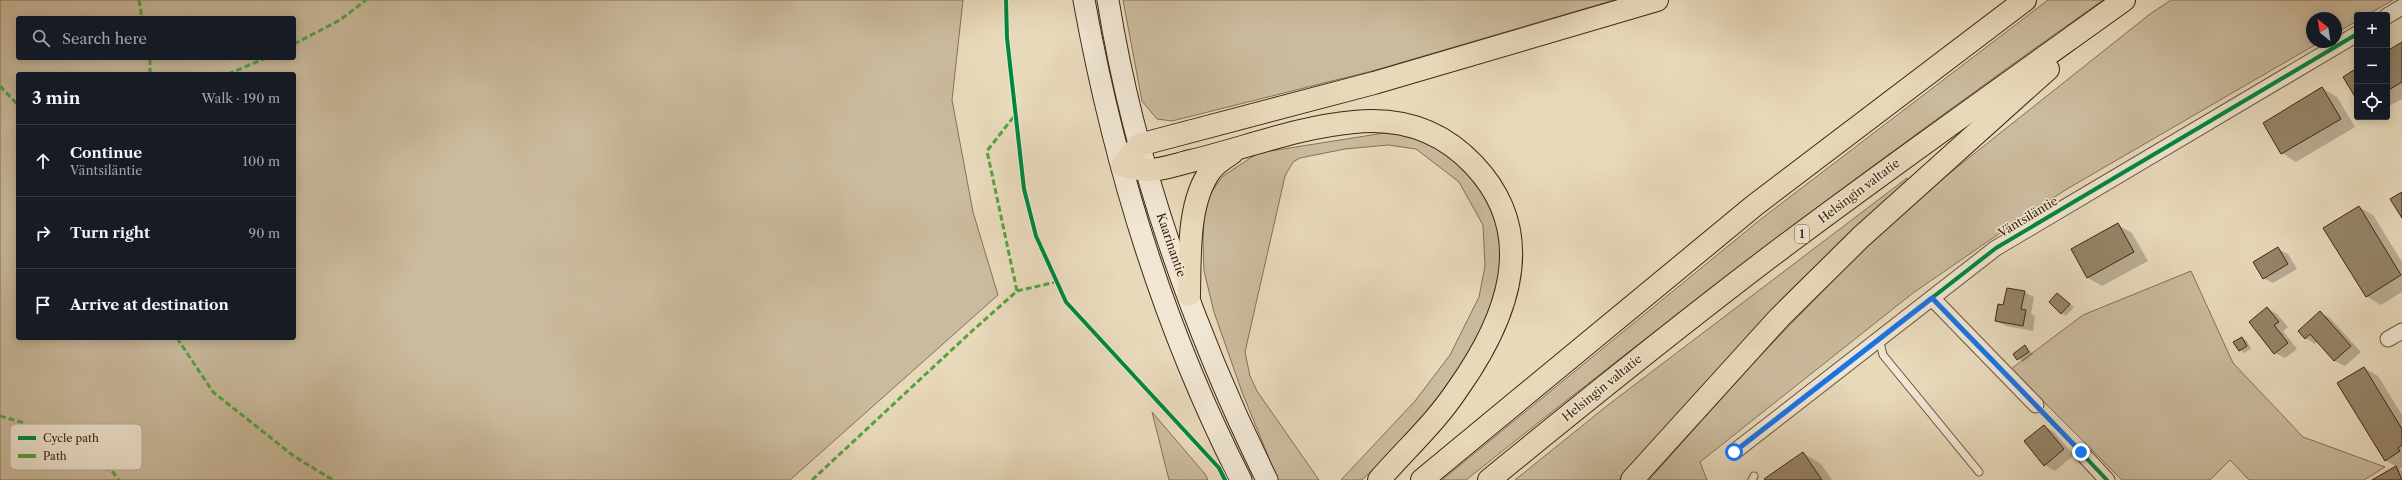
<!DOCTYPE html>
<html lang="en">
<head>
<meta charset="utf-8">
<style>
  :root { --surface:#171b24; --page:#20242c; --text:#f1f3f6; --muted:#9ea1a6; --line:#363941 }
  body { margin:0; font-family:"Libre Caslon Text",serif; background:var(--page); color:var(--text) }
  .controls { position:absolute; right:12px; top:12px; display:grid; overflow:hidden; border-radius:4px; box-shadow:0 2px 10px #0003 }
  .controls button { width:36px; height:36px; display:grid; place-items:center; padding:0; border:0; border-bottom:1px solid var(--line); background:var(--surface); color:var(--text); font:20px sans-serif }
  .compass { position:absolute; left:2306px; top:12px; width:36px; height:36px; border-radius:50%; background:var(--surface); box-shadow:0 2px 10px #0003; rotate:330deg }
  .stop { position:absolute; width:12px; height:12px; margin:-9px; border:3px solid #1a73e8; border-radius:50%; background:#fff }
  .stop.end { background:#1a73e8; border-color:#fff; box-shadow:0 1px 4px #0008 }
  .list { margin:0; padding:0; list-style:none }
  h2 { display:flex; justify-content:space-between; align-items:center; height:52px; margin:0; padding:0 16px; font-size:17px }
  h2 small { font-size:13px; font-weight:400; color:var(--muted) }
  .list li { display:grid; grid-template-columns:26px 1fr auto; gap:12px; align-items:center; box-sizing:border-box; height:72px; padding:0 16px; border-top:1px solid var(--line) }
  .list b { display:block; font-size:15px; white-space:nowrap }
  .list p { margin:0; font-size:13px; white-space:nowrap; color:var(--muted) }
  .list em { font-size:13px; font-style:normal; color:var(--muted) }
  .icon { flex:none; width:22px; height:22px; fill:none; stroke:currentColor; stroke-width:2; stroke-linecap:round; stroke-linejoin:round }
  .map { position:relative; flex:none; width:2402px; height:480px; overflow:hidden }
  .search { position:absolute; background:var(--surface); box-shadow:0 2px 10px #0003; left:16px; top:16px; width:280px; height:44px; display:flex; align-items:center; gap:10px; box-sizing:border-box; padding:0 14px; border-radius:4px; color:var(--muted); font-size:15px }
  .panel { position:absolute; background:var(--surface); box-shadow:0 2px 10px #0003; left:16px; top:72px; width:280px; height:268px; border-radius:4px }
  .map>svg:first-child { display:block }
  .green { fill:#cbbb9e; stroke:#847157; fill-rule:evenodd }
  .shadow { fill:#0003 }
  .building { fill:#968469; stroke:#3d2710 }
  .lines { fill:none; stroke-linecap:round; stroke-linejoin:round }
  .lane-casing { stroke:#68543b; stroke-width:9 }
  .street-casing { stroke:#68543b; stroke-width:17 }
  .secondary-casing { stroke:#3d2710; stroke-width:23 }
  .highway-casing { stroke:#3d2710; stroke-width:24 }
  .lane { stroke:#f0e6d3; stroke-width:7 }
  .street { stroke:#f0e6d3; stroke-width:15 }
  .secondary { stroke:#f0e6d3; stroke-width:21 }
  .highway { stroke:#e8d9bb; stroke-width:22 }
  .quiet { stroke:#54a33f; stroke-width:3; stroke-dasharray:6 3; stroke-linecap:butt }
  .cycleway-casing { stroke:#f0e6d3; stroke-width:6 }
  .cycleway { stroke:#00873e; stroke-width:4 }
  .route { stroke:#1a73e8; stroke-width:5 }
  .labels { text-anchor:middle; stroke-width:3; stroke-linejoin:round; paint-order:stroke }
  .shield { fill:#f0e6d3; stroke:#73604a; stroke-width:1 }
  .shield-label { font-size:11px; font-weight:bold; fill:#3d2710 }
  .street-label { font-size:12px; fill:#3d2710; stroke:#f0e6d3 }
  .key { fill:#f0e6d3; stroke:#baad98; stroke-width:1 }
  .key-label { font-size:11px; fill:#3d2710 }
</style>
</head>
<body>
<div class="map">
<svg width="2402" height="480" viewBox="0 0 2402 480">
  <rect width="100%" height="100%" fill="#e8d9bb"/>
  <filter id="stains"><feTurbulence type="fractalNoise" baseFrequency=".005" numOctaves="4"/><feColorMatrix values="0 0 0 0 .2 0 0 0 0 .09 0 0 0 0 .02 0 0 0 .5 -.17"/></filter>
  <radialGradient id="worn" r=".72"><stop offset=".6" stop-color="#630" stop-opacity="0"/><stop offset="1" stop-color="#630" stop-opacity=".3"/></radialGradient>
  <g class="green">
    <path d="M0,0H963L952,100L973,212L998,295L790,480H0ZM18,18H294V58H18ZM18,74H294V338H18Z"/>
    <polygon points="1123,0 1614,0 1376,70 1172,121 1157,119 1142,101"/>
    <path d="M2048,0H2103C1885,153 1674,314 1466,480H1442L1761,219Z"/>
    <polygon points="2171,0 2393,0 2367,15 2357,15 2357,21 2336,33 2336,18 2312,18 2312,42 2320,42 2067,189 2019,220 1913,293 1700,462 1707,480 1649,480 1749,367 1897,215 2150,14"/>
    <path d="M1384,133C1391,134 1400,134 1408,135C1435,141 1468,166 1481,190C1486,197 1492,205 1495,214C1516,268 1479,346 1446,389C1421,422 1392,451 1362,480H1341L1415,401L1450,355L1479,297L1485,266L1483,225L1459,182L1416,149L1388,145L1345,149L1300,158L1293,162L1285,176L1245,352L1250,376L1257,391L1319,480H1278L1242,392L1214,312L1204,271L1203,243L1204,214L1210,194L1223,176L1258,153Z"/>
    <polygon points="1907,178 1910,182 1645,451 1619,480 1515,480 1608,405"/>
    <polygon points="2191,271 2233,363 2303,437 2385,467 2364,480 2249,480 2230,460 2210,480 2122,480 2011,369 2083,315"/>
    <polygon points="1152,412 1205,474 1208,480 1169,480"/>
  </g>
  <g class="shadow">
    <polygon points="2402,43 2402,99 2387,107 2387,52"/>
    <polygon points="2322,88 2337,97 2355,127 2296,162 2282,153 2264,123"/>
    <polygon points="2359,207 2373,215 2402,262 2402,292 2381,305 2366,296"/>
    <polygon points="2118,225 2132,233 2148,261 2102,286 2088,278 2072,250"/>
    <polygon points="2278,249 2288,254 2297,269 2273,283 2263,278"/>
    <polygon points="2024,292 2034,297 2031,314 2035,316 2033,331 2006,326 1996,321"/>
    <polygon points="2058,294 2074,307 2066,316 2062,313"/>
    <polygon points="2267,308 2277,314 2288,327 2283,331 2297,349 2285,358 2275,353"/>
    <polygon points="2320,312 2330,318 2361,352 2345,366 2335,361 2318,341 2315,344 2306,338"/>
    <polygon points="2242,338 2247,341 2251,349 2244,353 2240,350"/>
    <polygon points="2025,346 2033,354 2023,362 2014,354"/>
    <polygon points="2364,368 2378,376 2402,415 2402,467 2399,469 2402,471 2402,480 2374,480 2397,467 2385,460"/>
    <polygon points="2044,426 2054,432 2074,455 2055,471 2045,465"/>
    <polygon points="1803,453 1821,464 1832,480 1766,480"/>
  </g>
  <g class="building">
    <polygon points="2402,42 2402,82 2387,91 2387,51"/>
    <polygon points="2357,68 2357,100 2343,77"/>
    <polygon points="2322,87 2341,119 2281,154 2263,123"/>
    <polygon points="2402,192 2402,218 2390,199"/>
    <polygon points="2359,206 2401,275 2366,297 2323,228"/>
    <polygon points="2118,223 2134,252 2087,278 2071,249"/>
    <polygon points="2278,247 2288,264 2263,279 2253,262"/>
    <polygon points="2007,288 2025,291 2021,309 2026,310 2023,326 1995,321 1998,304 2003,305"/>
    <polygon points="2057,293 2070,304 2061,314 2049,302"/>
    <polygon points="2267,307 2279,322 2274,325 2288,343 2274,354 2249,322"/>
    <polygon points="2320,311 2351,346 2334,361 2310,334 2305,339 2298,331"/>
    <polygon points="2242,337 2247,346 2239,351 2233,342"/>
    <polygon points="2025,345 2029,352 2017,360 2013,354"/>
    <polygon points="2364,367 2402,429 2402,445 2398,448 2400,451 2385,461 2337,383"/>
    <polygon points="2044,425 2064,449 2044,466 2024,441"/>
    <polygon points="1803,452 1822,480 1765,480 1764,479"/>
    <polygon points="2396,466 2402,480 2372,480"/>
  </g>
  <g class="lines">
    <g class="lane-casing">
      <g id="lane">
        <polyline points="1879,338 1883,355 1979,472"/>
        <polyline points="1752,480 1754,476"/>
      </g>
    </g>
    <g class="street-casing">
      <g id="street">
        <polyline points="2387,16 2402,7"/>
        <polyline points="1932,298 2036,405"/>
        <polyline points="2388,339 2402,331"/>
        <polyline points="1734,452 1996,248 2357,34"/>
        <polyline points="2081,452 2107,480"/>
      </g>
    </g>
    <g class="secondary-casing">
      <g id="secondary">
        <path d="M1084,0C1114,165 1165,331 1241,480"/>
        <path d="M1108,0C1134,163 1194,332 1267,480"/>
      </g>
    </g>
    <g class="highway-casing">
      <g id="highway">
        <path d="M1189,295C1190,257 1187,202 1211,170C1216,163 1225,158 1232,153"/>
        <path d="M1379,480C1405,450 1435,423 1457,390C1506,321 1541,236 1474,165C1441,130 1401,117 1354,122C1298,127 1245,148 1191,161C1178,164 1162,170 1148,170C1140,170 1130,167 1122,165L1139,145L1374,83L1657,0"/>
        <polyline points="1422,480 1755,205 2025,0"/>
        <path d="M1489,480C1587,400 1686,320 1787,244C1898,161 2011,81 2124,0"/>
        <polyline points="1632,480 1779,318 1861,237 2048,69"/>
      </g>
    </g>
    <use href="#lane" class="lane"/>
    <use href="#street" class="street"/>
    <use href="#secondary" class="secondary"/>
    <use href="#highway" class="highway"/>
    <g class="quiet">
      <polyline points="139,0 142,18"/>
      <polyline points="294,44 340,20 366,0"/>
      <polyline points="150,74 150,58"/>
      <polyline points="228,74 266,58"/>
      <polyline points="0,86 18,105"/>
      <polyline points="1017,291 1056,282"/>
      <polyline points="177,338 213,392 295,457 333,480"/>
      <polyline points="0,416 21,422 61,449 112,471 119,480"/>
      <polyline points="812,480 972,331 1017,291 987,151 1015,115"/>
    </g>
    <g class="cycleway-casing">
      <g id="cycleway">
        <polyline points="1006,0 1007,38 1024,189 1036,236 1066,302 1219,468 1225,480"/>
        <polyline points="2036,405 2107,480"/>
        <polyline points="1734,452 1996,248 2357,34"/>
      </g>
    </g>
    <use href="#cycleway" class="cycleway"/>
  </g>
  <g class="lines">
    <polyline class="route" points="1734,452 1932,298 2081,452"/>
  </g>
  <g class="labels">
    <rect class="shield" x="1795" y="225" width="14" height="18" rx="3"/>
    <g class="shield-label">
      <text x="1802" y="238">1</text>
    </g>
    <g class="street-label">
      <text transform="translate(1859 191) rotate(-37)" y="4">Helsingin valtatie</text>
      <text transform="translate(2028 217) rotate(-31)" y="4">Väntsiläntie</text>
      <text transform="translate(1171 245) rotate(71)" y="4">Kaarinantie</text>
      <text transform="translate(1602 388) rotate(-39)" y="4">Helsingin valtatie</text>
    </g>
  </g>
  <rect x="10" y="424" width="132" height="46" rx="6" class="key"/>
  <rect x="18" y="436" width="18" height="4" fill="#00873e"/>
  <rect x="18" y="454" width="18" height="4" fill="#54a33f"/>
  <g class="key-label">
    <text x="43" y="442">Cycle path</text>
    <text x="43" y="460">Path</text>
  </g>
  <rect width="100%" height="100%" filter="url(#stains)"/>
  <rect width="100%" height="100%" fill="url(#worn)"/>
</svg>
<div class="controls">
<button>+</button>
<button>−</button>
<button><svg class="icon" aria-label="locate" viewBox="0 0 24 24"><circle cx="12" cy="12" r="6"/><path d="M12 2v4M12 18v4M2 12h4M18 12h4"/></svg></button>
</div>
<svg class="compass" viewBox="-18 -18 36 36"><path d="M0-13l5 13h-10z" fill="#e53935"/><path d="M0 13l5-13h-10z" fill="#9ea1a6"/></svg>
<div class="stop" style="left:1734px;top:452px"></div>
<div class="stop end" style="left:2081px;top:452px"></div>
<div class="search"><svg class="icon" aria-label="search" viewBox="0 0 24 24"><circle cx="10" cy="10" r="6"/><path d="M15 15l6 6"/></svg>Search here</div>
<section class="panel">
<h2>3 min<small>Walk · 190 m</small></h2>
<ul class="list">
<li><svg class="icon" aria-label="ahead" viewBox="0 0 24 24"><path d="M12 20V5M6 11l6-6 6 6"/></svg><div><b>Continue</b><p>Väntsiläntie</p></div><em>100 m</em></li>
<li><svg class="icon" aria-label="right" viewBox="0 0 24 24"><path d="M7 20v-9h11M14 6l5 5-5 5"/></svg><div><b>Turn right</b></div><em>90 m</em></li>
<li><svg class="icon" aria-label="arrive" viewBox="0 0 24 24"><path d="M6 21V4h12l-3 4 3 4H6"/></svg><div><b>Arrive at destination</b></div></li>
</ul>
</section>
</div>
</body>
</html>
